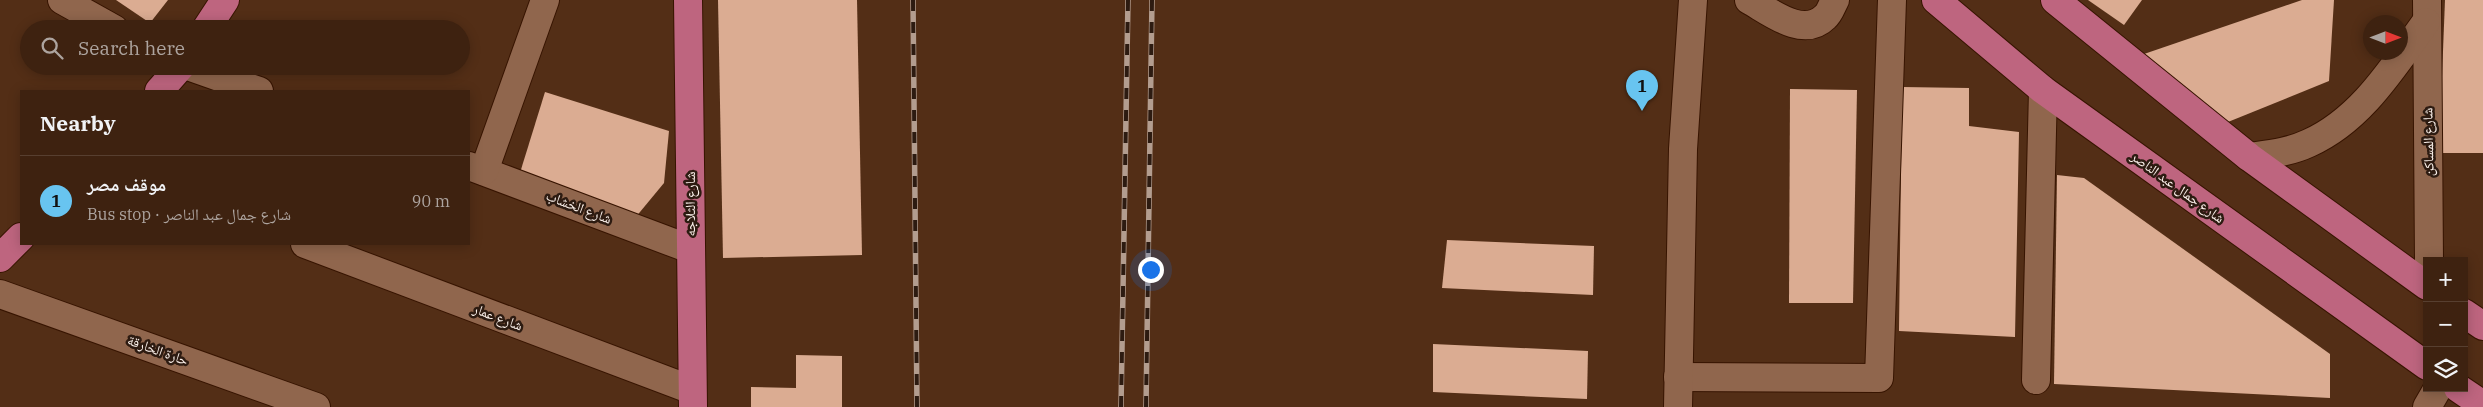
<!DOCTYPE html>
<html lang="en">
<head>
<meta charset="utf-8">
<style>
  :root { --surface:#3e2210; --page:#452a19; --text:#f1f3f6; --muted:#ada49f; --line:#573f30; --accent:#68c4f0 }
  body { margin:0; font-family:"IBM Plex Serif","Noto Naskh Arabic",serif; background:var(--page); color:var(--text) }
  .controls { position:absolute; right:15px; bottom:15px; display:grid; overflow:hidden; border-radius:0px; box-shadow:0 2px 12px #0003 }
  .controls button { width:45px; height:45px; display:grid; place-items:center; padding:0; border:0; border-bottom:1px solid var(--line); background:var(--surface); color:var(--text); font:25px sans-serif }
  .compass { position:absolute; left:2363px; top:15px; width:45px; height:45px; border-radius:50%; background:var(--surface); box-shadow:0 2px 12px #0003; rotate:90deg }
  .you { position:absolute; left:1150px; top:269px; width:18px; height:18px; margin:-12px; border:4px solid #fff; border-radius:50%; background:#1a73e8; box-shadow:0 0 0 8px #1a73e833 }
  .badge { display:grid; place-items:center; width:32px; height:32px; border-radius:50%; background:var(--accent); color:#111; font-size:16px; font-weight:700 }
  .pin { position:absolute; translate:-50% -41px; filter:drop-shadow(0 1px 2px #0008) }
  .pin::after { content:''; position:absolute; top:26px; width:18px; height:15px; background:inherit; clip-path:polygon(0 0,100% 0,50% 100%) }
  .list { margin:0; padding:0; list-style:none }
  h2 { display:flex; justify-content:space-between; align-items:center; height:65px; margin:0; padding:0 20px; font-size:21px }
  h2 small { font-size:16px; font-weight:400; color:var(--muted) }
  .list li { display:grid; grid-template-columns:32px 1fr auto; gap:15px; align-items:center; box-sizing:border-box; height:90px; padding:0 20px; border-top:1px solid var(--line) }
  .list b { display:block; font-size:19px; white-space:nowrap }
  .list p { margin:0; font-size:16px; white-space:nowrap; color:var(--muted) }
  .list em { font-size:16px; font-style:normal; color:var(--muted) }
  .icon { flex:none; width:28px; height:28px; fill:none; stroke:currentColor; stroke-width:2; stroke-linecap:round; stroke-linejoin:round }
  .map { position:relative; flex:none; width:2483px; height:407px; overflow:hidden }
  .search { position:absolute; background:var(--surface); box-shadow:0 2px 12px #0003; left:20px; top:20px; width:450px; height:55px; display:flex; align-items:center; gap:12px; box-sizing:border-box; padding:0 18px; border-radius:28px; color:var(--muted); font-size:19px }
  .panel { position:absolute; background:var(--surface); box-shadow:0 2px 12px #0003; left:20px; top:90px; width:450px; height:155px; border-radius:0px }
  .map>svg:first-child { display:block }
  .building { fill:#dbac92 }
  .lines { fill:none; stroke-linecap:round; stroke-linejoin:round }
  .minor-casing { stroke:#371400; stroke-width:30 }
  .major-casing { stroke:#371400; stroke-width:30 }
  .minor { stroke:#90664d; stroke-width:28 }
  .major { stroke:#be657f; stroke-width:28 }
  .rail-casing { stroke:#b39d8f; stroke-width:5.5 }
  .rail { stroke:#2d1b11; stroke-width:4; stroke-dasharray:11; stroke-linecap:butt }
  .labels { text-anchor:middle; stroke-width:5; stroke-linejoin:round; paint-order:stroke }
  .street-label { font-size:14px; fill:#fcf2ec; stroke:#2d1b11 }
</style>
</head>
<body>
<div class="map">
<svg width="2483" height="407" viewBox="0 0 2483 407">
  <rect width="100%" height="100%" fill="#532e16"/>
  <g class="building">
    <polygon points="116,0 168,0 150,23"/>
    <polygon points="718,0 857,0 862,255 723,258"/>
    <polygon points="2088,0 2142,0 2124,25"/>
    <polygon points="2302,0 2334,0 2329,81 2223,124 2144,54"/>
    <polygon points="2445,0 2483,0 2483,153 2439,153"/>
    <polygon points="1902,87 1969,88 1969,126 2019,132 2015,337 1899,331"/>
    <polygon points="1790,89 1857,90 1853,303 1789,303"/>
    <polygon points="545,92 669,131 664,183 635,218 519,176"/>
    <polygon points="2057,175 2084,178 2330,354 2330,398 2054,384"/>
    <polygon points="1447,240 1594,246 1593,295 1442,288"/>
    <polygon points="1433,344 1588,351 1587,399 1433,392"/>
    <polygon points="796,355 842,356 842,407 751,407 751,387 796,388"/>
  </g>
  <g class="lines">
    <g class="minor-casing">
      <g id="minor">
        <polyline points="62,0 114,29"/>
        <path d="M1749,0C1769,11 1803,39 1825,17C1830,13 1832,5 1835,0"/>
        <polyline points="2427,0 2429,261"/>
        <polyline points="188,66 259,91"/>
        <path d="M2249,157C2270,154 2290,152 2309,143C2362,119 2393,67 2426,22"/>
        <polyline points="469,166 690,249"/>
        <polyline points="484,171 545,0"/>
        <polyline points="305,244 692,390"/>
        <polyline points="0,294 316,407"/>
        <polyline points="1678,377 1879,378 1892,0"/>
        <polyline points="2036,380 2043,90"/>
        <polyline points="1678,407 1683,149 1693,0"/>
        <polyline points="2427,407 2438,388"/>
      </g>
    </g>
    <g class="major-casing">
      <g id="major">
        <polyline points="688,0 693,407"/>
        <polyline points="1936,0 2043,90 2427,366"/>
        <polyline points="2055,0 2249,157 2427,286"/>
        <polyline points="206,29 225,0"/>
        <polyline points="159,91 181,66"/>
        <polyline points="0,258 21,237"/>
        <polyline points="2464,313 2483,326"/>
        <polyline points="2458,388 2483,405"/>
      </g>
    </g>
    <use href="#minor" class="minor"/>
    <use href="#major" class="major"/>
    <g class="rail-casing">
      <g id="rail">
        <polyline points="913,0 917,407"/>
        <polyline points="1121,407 1128,0"/>
        <polyline points="1146,407 1152,0"/>
      </g>
    </g>
    <use href="#rail" class="rail"/>
  </g>
  <g class="labels">
    <g class="street-label">
      <text transform="translate(2428 142) rotate(-91)" y="5">شارع المساكن</text>
      <text transform="translate(2178 187) rotate(36)" y="5">شارع جمال عبد الناصر</text>
      <text transform="translate(690 204) rotate(-90)" y="5">شارع الثلاجه</text>
      <text transform="translate(579 207) rotate(21)" y="5">شارع الخشاب</text>
      <text transform="translate(498 317) rotate(21)" y="5">شارع عمار</text>
      <text transform="translate(158 350) rotate(20)" y="5">حارة الخارقة</text>
    </g>
  </g>
</svg>
<div class="controls">
<button>+</button>
<button>−</button>
<button><svg class="icon" aria-label="layers" viewBox="0 0 24 24"><path d="M12 4l9 5-9 5-9-5zM3 14l9 5 9-5"/></svg></button>
</div>
<svg class="compass" viewBox="-18 -18 36 36"><path d="M0-13l5 13h-10z" fill="#e53935"/><path d="M0 13l5-13h-10z" fill="#ada49f"/></svg>
<div class="you"></div>
<div class="pin badge" style="left:1642px;top:111px">1</div>
<div class="search"><svg class="icon" aria-label="search" viewBox="0 0 24 24"><circle cx="10" cy="10" r="6"/><path d="M15 15l6 6"/></svg>Search here</div>
<section class="panel">
<h2>Nearby<small></small></h2>
<ul class="list">
<li><span class="badge">1</span><div><b>موقف مصر</b><p>Bus stop · شارع جمال عبد الناصر</p></div><em>90 m</em></li>
</ul>
</section>
</div>
</body>
</html>
